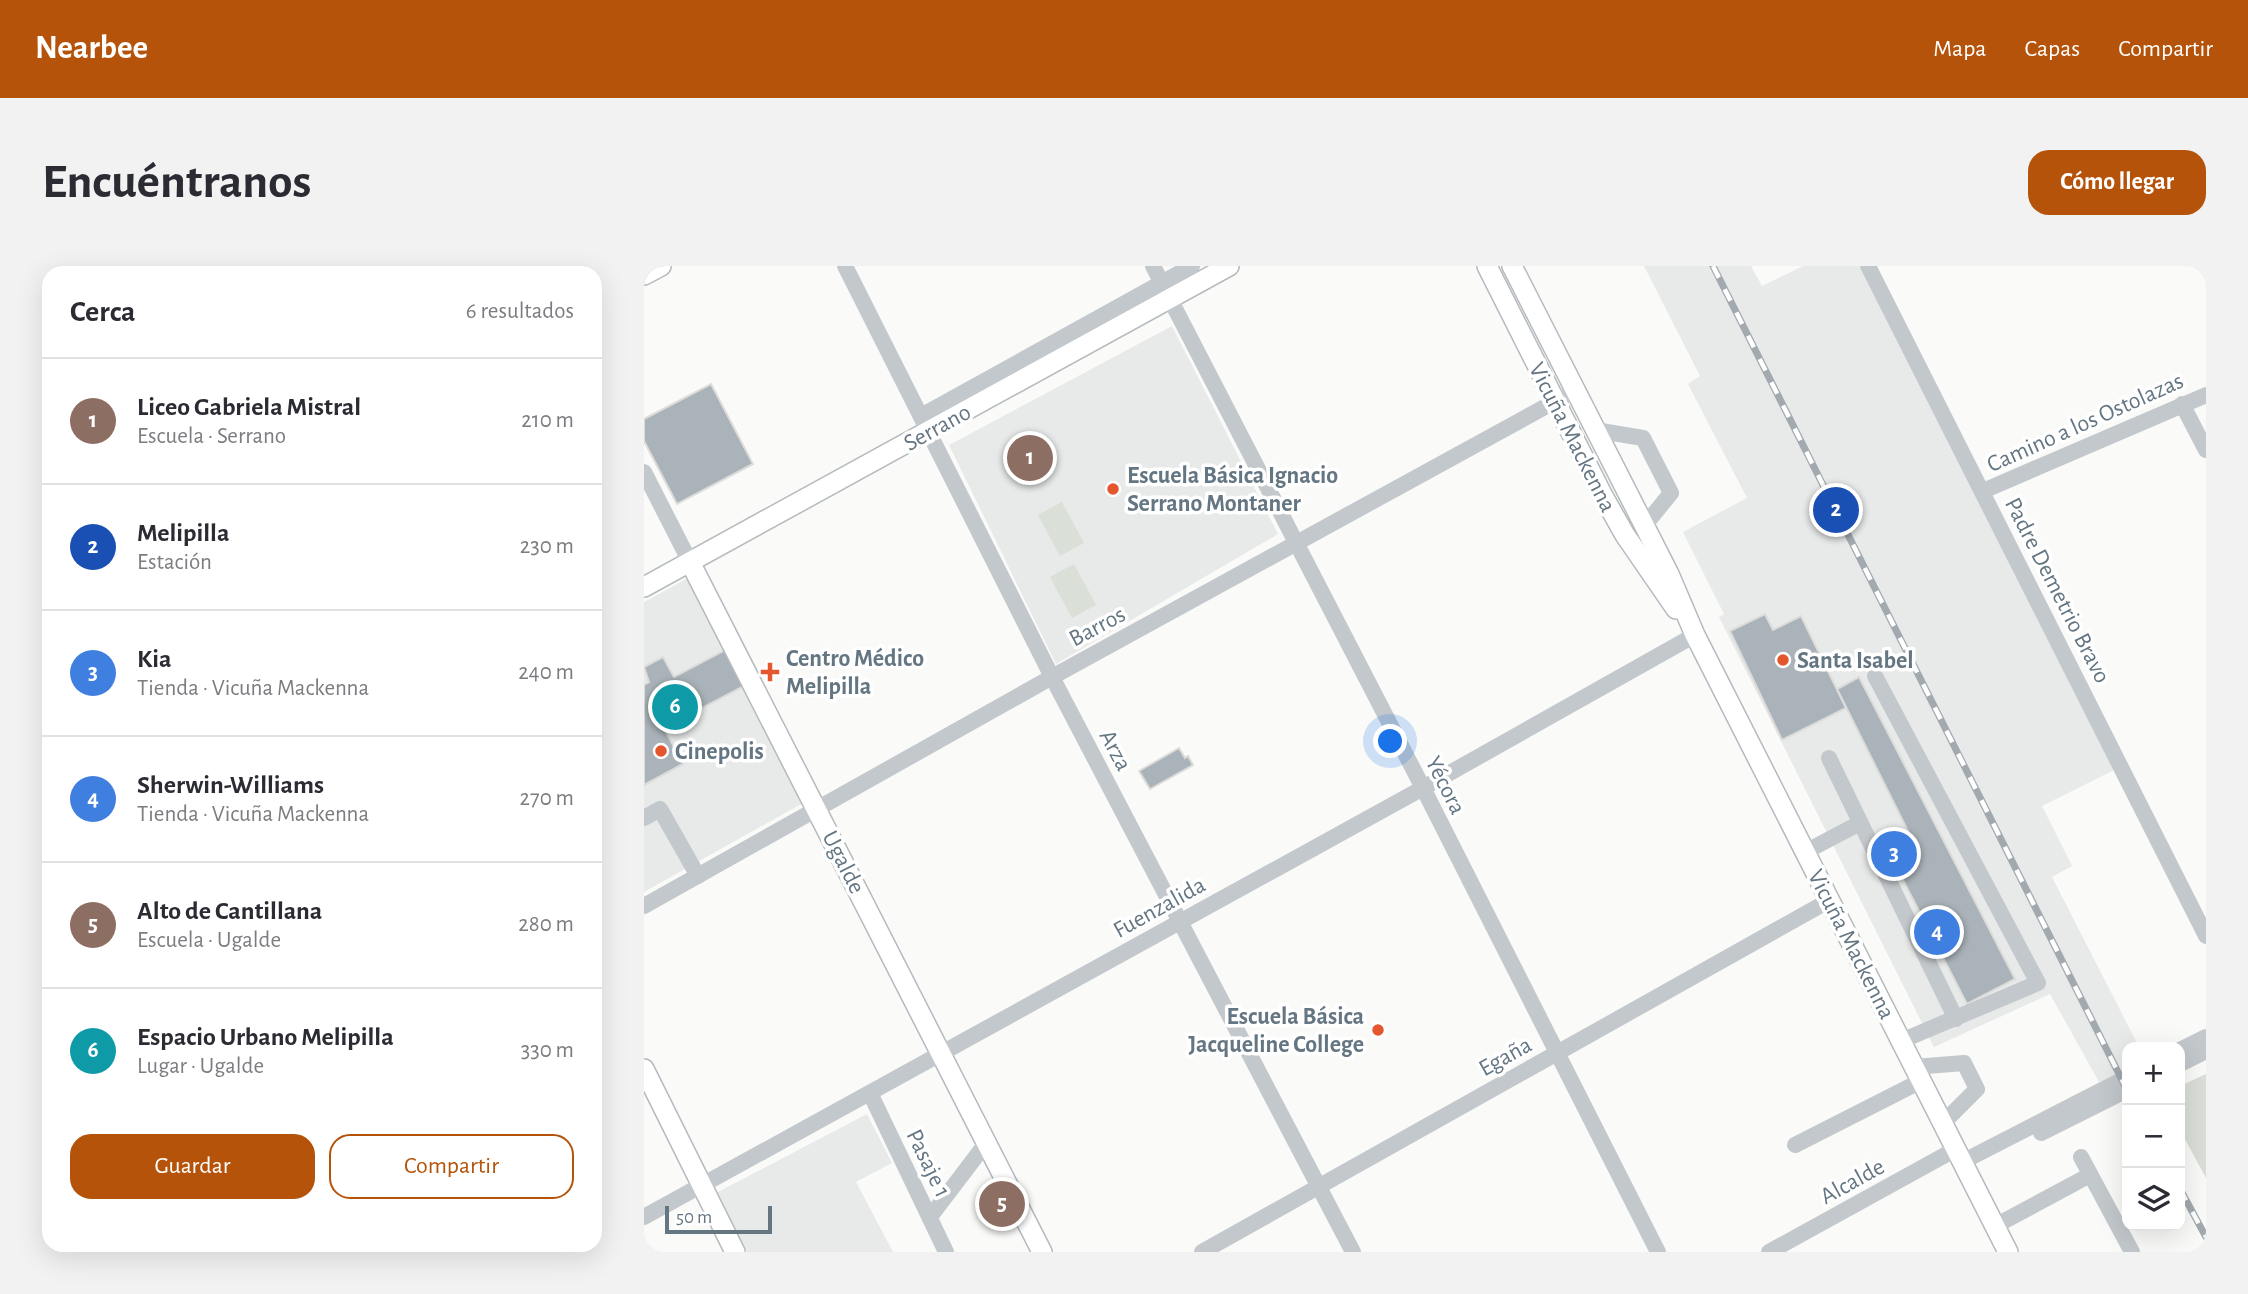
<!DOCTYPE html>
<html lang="es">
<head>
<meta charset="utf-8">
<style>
  :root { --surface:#fff; --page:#f2f2f3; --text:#2b2b33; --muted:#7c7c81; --line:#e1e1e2; --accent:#b45309 }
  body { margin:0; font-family:"Alegreya Sans",sans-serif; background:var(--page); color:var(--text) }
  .controls { position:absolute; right:21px; bottom:21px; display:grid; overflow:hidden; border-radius:14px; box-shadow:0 7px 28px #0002 }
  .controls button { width:63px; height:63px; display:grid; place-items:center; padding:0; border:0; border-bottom:2px solid var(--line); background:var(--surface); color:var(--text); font:35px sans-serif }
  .scale { position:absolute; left:21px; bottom:18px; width:107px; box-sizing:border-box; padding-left:7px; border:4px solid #657683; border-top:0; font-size:19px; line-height:24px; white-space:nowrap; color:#657683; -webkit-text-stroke:5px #fff; paint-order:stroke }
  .you { position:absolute; left:747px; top:476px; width:24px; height:24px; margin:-18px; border:5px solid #fff; border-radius:50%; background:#1a73e8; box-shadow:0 0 0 10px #1a73e833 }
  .badge { display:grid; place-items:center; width:46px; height:46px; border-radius:50%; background:var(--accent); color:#fff; font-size:23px; font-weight:700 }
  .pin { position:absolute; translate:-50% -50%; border:4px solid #fff; box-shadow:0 2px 7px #0006 }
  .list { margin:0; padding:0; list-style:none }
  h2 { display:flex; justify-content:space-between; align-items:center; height:91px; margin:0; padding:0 28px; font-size:30px }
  h2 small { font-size:23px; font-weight:400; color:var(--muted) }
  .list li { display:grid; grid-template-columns:46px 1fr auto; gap:21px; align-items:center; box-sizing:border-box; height:126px; padding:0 28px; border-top:2px solid var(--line) }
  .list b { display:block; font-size:26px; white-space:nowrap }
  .list p { margin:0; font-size:23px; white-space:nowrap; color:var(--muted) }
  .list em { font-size:23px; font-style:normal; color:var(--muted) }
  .actions { display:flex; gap:14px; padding:21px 28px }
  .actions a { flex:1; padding:16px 0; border:2px solid var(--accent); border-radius:21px; text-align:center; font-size:24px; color:var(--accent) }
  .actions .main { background:var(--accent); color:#fff }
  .icon { flex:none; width:38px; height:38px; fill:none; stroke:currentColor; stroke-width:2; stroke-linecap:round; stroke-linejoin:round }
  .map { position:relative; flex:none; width:1562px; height:986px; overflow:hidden; border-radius:21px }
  header { display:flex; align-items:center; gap:42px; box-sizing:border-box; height:98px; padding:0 35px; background:var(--accent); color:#fff }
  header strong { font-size:33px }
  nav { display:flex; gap:38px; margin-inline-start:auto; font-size:24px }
  .intro { display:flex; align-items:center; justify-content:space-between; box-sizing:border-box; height:168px; padding:0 42px }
  h1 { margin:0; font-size:49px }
  .button { padding:18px 32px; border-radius:21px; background:var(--accent); color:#fff; font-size:24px; font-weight:700 }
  main { display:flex; gap:42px; padding:0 42px }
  aside { flex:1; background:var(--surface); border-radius:21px; box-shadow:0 7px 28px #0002 }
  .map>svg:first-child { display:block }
  .built { fill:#e8e9e9 }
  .green { fill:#dadfd7 }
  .building { fill:#aab3b9; stroke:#dcdcda; stroke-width:2 }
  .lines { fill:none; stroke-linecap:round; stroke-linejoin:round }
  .major-casing { stroke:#b5babe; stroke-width:22 }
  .minor { stroke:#c3c8cc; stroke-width:16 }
  .major { stroke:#fff; stroke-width:19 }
  .rail-casing { stroke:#a2aab0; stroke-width:7 }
  .rail { stroke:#fff; stroke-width:4.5; stroke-dasharray:13; stroke-linecap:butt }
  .poi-dot { fill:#e4572e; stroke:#fff; stroke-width:2.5 }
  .labels { text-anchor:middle; stroke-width:7; stroke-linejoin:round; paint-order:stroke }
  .street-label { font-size:24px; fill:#657683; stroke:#fff }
  .poi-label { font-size:24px; font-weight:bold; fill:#657683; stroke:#fff; text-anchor:start }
</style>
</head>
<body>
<header>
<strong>Nearbee</strong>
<nav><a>Mapa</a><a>Capas</a><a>Compartir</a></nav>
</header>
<div class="intro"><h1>Encuéntranos</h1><a class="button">Cómo llegar</a></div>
<main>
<aside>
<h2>Cerca<small>6 resultados</small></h2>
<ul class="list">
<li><span class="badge" style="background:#8d6e63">1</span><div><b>Liceo Gabriela Mistral</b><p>Escuela · Serrano</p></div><em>210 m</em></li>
<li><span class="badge" style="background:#1a4fb4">2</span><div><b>Melipilla</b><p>Estación</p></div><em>230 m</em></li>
<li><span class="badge" style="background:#3f7fe0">3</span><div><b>Kia</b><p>Tienda · Vicuña Mackenna</p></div><em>240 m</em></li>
<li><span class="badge" style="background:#3f7fe0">4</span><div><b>Sherwin-Williams</b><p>Tienda · Vicuña Mackenna</p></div><em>270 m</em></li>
<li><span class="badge" style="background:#8d6e63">5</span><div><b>Alto de Cantillana</b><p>Escuela · Ugalde</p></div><em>280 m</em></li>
<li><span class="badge" style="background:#0f9aa8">6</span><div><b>Espacio Urbano Melipilla</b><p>Lugar · Ugalde</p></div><em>330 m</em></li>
</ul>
<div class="actions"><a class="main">Guardar</a><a>Compartir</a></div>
</aside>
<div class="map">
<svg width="1562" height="986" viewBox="0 0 1562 986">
  <rect width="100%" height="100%" fill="#fafaf8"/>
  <g class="built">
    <polygon points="1000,0 1107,0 1118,20 1159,0 1215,0 1470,504 1398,540 1428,600 1408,611 1495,781 1483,781 1483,802 1455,816 1406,728 1290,781 1075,351 1080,348 1039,266 1103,232 1044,118 1056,110"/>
    <polygon points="528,60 634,268 412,398 305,179"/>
    <polygon points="44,312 159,537 0,626 0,336"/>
    <polygon points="223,848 248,897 212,916 249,986 103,986 72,927"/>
  </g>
  <g class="green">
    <polygon points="418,236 440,277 416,290 394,249"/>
    <polygon points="430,298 452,339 428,352 406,311"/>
    <polygon points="1562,808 1562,912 1536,864 1536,820"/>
  </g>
  <g class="building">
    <polygon points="67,118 109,198 33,238 0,175 0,153"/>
    <polygon points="1121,348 1129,364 1157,350 1202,442 1138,474 1086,365"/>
    <polygon points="83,383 102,419 20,462 39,498 0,519 0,419 5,416 0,401 19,391 30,411"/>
    <polygon points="1215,411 1371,713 1323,738 1242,581 1266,569 1193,423"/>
    <polygon points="535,482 541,492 544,490 549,499 506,523 495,505"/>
  </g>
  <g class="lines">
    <g class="major-casing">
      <g id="major">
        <polyline points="843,0 959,230 981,269 1032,343"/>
        <polyline points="868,0 1025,308 1051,369 1364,986"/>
        <polyline points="0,9 17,0"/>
        <polyline points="46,296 398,986"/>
        <polyline points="0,321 585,0"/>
        <polyline points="0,803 91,986"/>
      </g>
    </g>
    <g class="minor">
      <polyline points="201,0 408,411 709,986"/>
      <polyline points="509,0 779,522 1014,986"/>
      <polyline points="1224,0 1562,670"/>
      <polyline points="1538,138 1562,184"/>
      <polyline points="277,150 548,0"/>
      <polyline points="951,164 999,172 1027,227 1001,259"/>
      <polyline points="0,206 46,296"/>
      <polyline points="1339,225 1562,129"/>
      <polyline points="1231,410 1394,717 1257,775"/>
      <polyline points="1185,492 1312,753"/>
      <polyline points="0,552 16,543 54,610"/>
      <polyline points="1161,586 1216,557"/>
      <polyline points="0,640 408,411 930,125"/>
      <polyline points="1536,784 1562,771"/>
      <polyline points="1536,798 1562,785"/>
      <polyline points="1270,801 1320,797 1333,823 1299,857"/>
      <polyline points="226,827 302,986"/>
      <polyline points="1397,867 1483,824"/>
      <polyline points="1151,879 1277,815"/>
      <polyline points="1437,891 1488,986"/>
      <polyline points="1318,896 1483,811"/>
      <polyline points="0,951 779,522 1051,369"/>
      <polyline points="286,951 343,876"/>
      <polyline points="1351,960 1446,909"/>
      <polyline points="558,986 1186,634"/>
      <polyline points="1125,986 1312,883"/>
    </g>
    <use href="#major" class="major"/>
    <g class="rail-casing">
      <g id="rail">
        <polyline points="1069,0 1483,824"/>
        <polyline points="1536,923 1562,971"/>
      </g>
    </g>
    <use href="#rail" class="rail"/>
  </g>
  <g class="poi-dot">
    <circle cx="469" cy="223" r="7"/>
    <circle cx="1139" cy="394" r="7"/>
    <path d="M122.5 395.5h7v7h7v7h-7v7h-7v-7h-7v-7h7z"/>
    <circle cx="17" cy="485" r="7"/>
    <circle cx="734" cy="764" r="7"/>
  </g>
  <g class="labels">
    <g class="street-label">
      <text transform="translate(1441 156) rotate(-24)" y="8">Camino a los Ostolazas</text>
      <text transform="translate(293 161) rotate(-29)" y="8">Serrano</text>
      <text transform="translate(929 171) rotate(63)" y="8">Vicuña Mackenna</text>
      <text transform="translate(1414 324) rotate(63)" y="8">Padre Demetrio Bravo</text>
      <text transform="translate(453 360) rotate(-28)" y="8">Barros</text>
      <text transform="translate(472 484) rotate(62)" y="8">Arza</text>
      <text transform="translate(802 519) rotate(63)" y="8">Yécora</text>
      <text transform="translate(200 596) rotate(63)" y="8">Ugalde</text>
      <text transform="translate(515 641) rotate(-29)" y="8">Fuenzalida</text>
      <text transform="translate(1208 678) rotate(63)" y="8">Vicuña Mackenna</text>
      <text transform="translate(861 790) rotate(-29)" y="8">Egaña</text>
      <text transform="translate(285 897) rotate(64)" y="8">Pasaje 1</text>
      <text transform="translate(1208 915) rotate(-29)" y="8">Alcalde</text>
    </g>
    <g class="poi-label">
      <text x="483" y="217">Escuela Básica Ignacio<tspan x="483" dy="28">Serrano Montaner</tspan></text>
      <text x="142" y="400">Centro Médico<tspan x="142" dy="28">Melipilla</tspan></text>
      <text x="1153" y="402">Santa Isabel</text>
      <text x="31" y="493">Cinepolis</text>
      <text x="720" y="758" text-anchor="end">Escuela Básica<tspan x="720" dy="28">Jacqueline College</tspan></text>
    </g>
  </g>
</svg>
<div class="controls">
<button>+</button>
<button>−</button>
<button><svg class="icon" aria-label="layers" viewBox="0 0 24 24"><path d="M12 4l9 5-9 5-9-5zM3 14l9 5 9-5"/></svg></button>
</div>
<div class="scale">50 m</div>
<div class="you"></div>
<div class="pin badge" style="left:386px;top:192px;background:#8d6e63">1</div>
<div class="pin badge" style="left:1192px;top:244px;background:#1a4fb4">2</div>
<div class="pin badge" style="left:1250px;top:588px;background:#3f7fe0">3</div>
<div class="pin badge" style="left:1293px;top:666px;background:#3f7fe0">4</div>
<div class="pin badge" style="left:358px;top:938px;background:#8d6e63">5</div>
<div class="pin badge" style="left:31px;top:441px;background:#0f9aa8">6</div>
</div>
</main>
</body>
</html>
